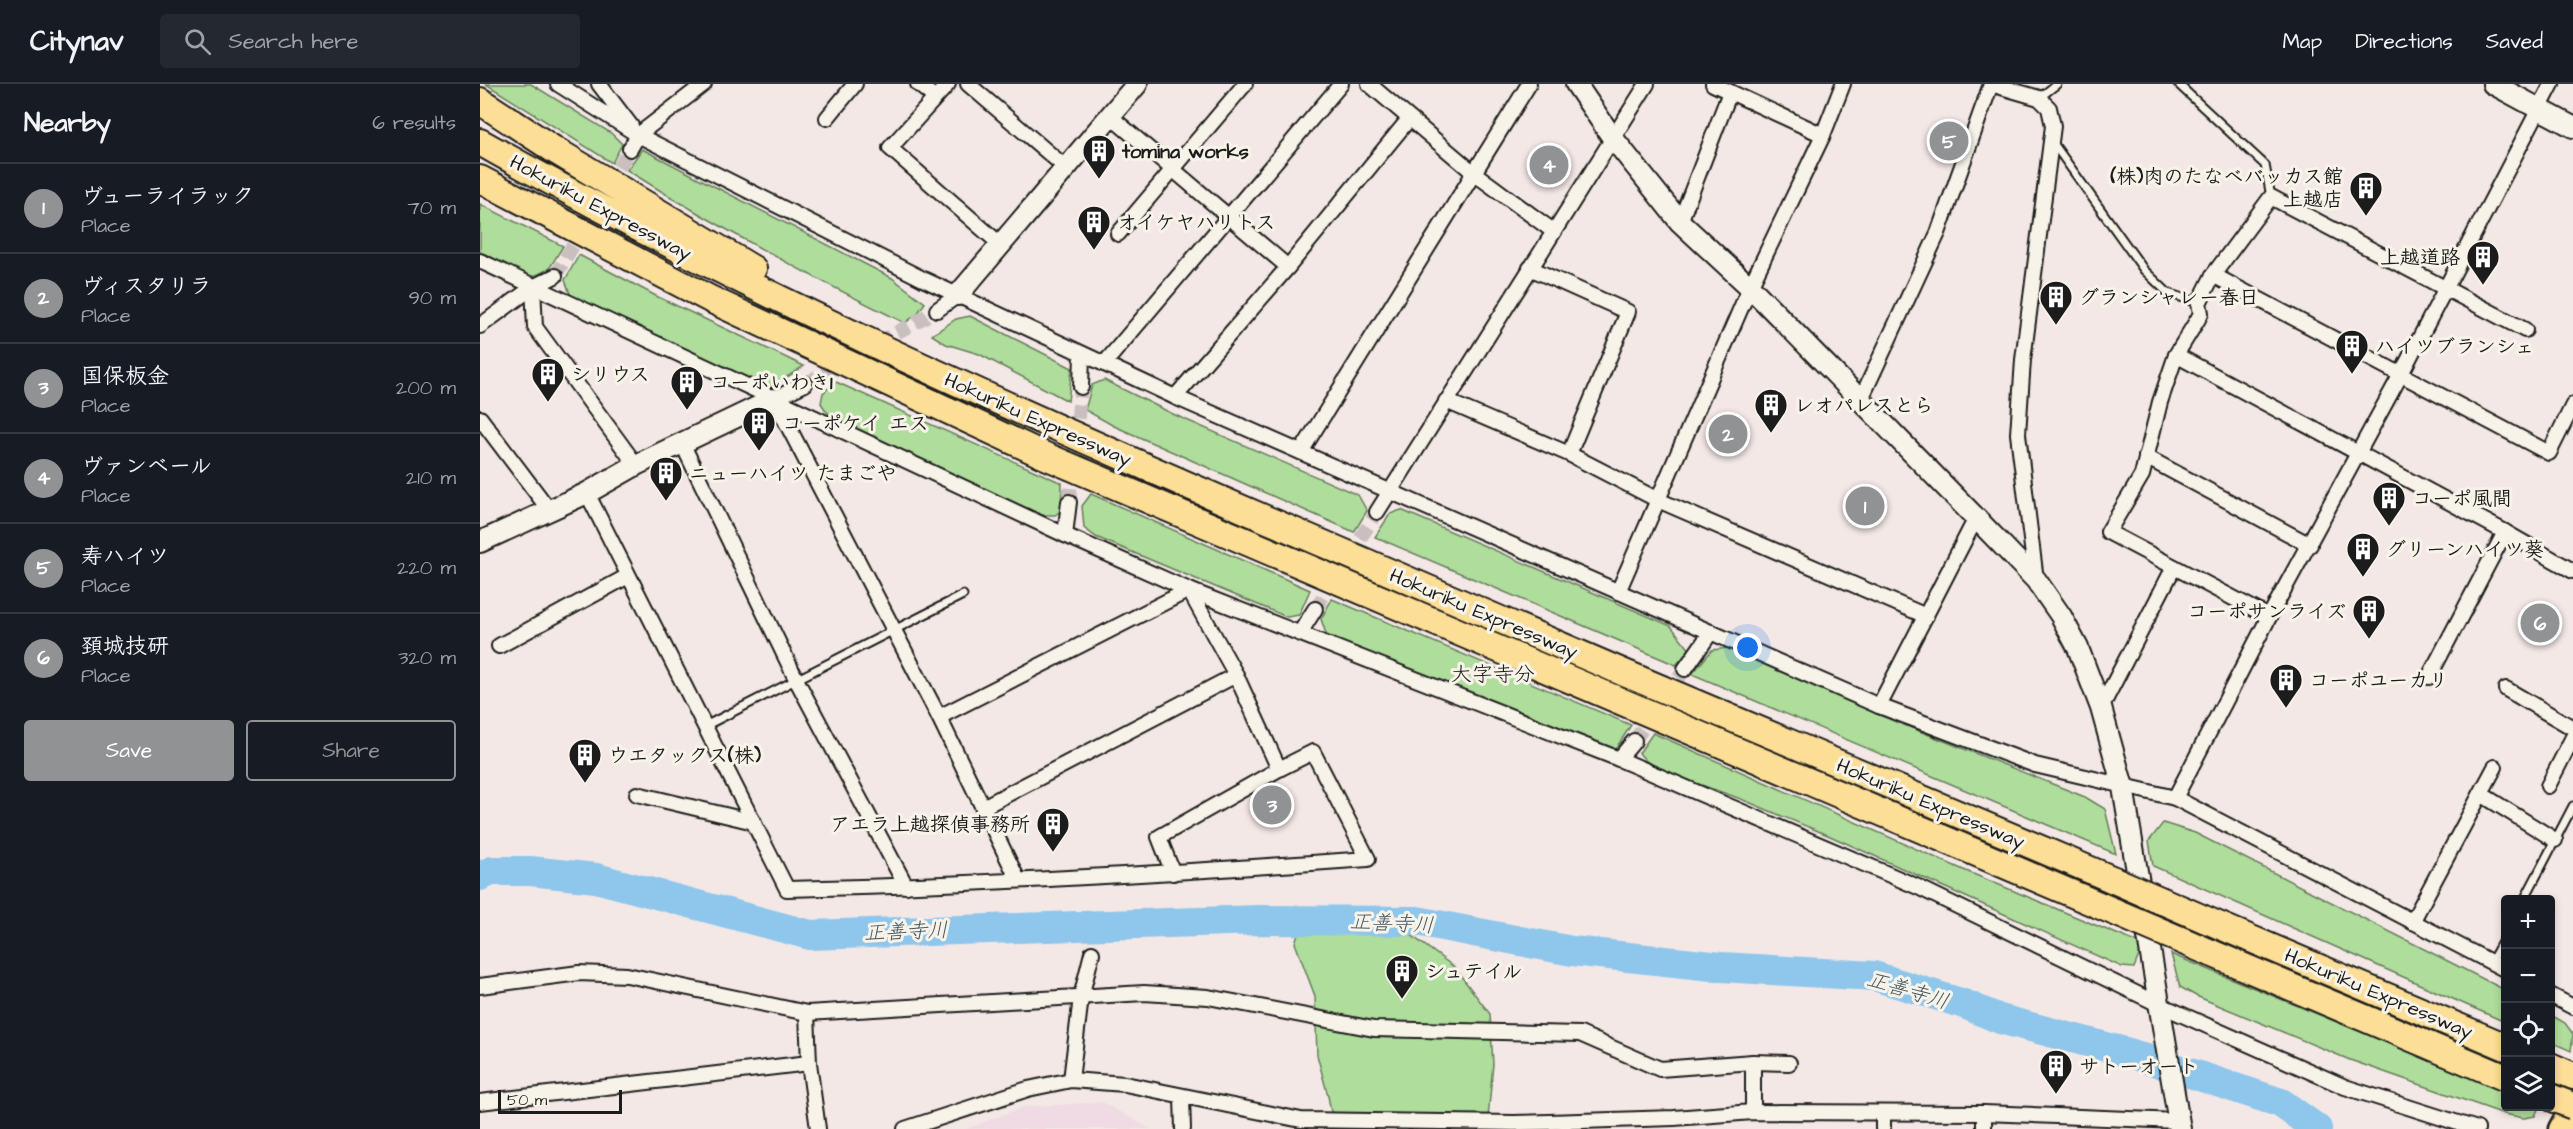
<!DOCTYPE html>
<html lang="en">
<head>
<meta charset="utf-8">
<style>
  :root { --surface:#171b24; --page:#242831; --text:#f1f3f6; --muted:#9ea1a6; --line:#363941; --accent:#919294 }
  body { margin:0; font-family:"Architects Daughter","Klee One",sans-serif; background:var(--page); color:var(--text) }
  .controls { position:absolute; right:18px; bottom:18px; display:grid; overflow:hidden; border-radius:6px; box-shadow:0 3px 9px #0003 }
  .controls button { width:54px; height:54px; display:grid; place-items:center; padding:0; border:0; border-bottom:2px solid var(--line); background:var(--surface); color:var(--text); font:30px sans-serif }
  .scale { position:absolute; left:18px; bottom:15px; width:124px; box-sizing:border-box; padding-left:6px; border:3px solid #1c1c1c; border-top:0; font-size:16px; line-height:21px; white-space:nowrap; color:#1c1c1c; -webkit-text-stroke:4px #f7f3e8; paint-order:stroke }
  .you { position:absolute; left:1268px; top:564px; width:21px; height:21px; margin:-15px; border:4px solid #fff; border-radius:50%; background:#1a73e8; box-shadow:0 0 0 9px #1a73e833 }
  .badge { display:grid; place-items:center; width:39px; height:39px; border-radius:50%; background:var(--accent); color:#fff; font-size:20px; font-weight:700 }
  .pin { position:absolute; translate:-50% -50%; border:3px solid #fff; box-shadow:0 2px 6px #0006 }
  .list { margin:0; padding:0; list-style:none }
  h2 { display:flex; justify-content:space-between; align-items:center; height:78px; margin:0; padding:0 24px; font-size:26px }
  h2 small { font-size:20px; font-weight:400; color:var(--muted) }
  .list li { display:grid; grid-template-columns:39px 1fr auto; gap:18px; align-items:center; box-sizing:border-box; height:90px; padding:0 24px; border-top:2px solid var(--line) }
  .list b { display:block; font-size:22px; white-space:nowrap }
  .list p { margin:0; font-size:20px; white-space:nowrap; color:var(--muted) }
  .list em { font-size:20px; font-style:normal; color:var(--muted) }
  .actions { display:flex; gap:12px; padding:18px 24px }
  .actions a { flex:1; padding:14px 0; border:2px solid var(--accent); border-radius:6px; text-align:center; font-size:21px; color:var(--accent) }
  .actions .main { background:var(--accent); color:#fff }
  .icon { flex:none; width:33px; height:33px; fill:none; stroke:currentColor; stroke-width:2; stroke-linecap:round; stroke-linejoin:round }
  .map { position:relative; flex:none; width:2093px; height:1045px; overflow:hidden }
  header { display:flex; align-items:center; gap:36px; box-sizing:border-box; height:84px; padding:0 30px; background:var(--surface); border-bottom:2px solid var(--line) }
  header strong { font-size:28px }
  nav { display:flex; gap:33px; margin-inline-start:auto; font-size:21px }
  .search { width:420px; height:54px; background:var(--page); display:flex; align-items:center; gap:15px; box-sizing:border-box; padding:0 21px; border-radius:6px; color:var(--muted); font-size:22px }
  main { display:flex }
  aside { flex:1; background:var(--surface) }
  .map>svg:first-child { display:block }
  .built { fill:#f0dae4 }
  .green { fill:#afdd9c; stroke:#667c5c; stroke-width:1.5 }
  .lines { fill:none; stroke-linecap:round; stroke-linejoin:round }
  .river { stroke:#8ec6ec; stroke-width:30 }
  .street-tunnel { stroke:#c9bfbe; stroke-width:14; stroke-dasharray:14 7; stroke-linecap:butt }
  .lane-casing { stroke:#1c1c1c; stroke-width:11 }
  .street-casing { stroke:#1c1c1c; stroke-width:18 }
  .secondary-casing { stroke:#1c1c1c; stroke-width:24 }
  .primary-casing { stroke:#1c1c1c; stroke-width:27 }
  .highway-casing { stroke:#1c1c1c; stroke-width:30 }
  .lane { stroke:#f7f3e8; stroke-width:7 }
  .street { stroke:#f7f3e8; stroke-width:14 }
  .secondary { stroke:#f7f3e8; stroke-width:20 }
  .primary { stroke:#fdde96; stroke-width:22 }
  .highway { stroke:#fdde96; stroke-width:26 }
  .highway-bridge-casing { stroke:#1c1c1c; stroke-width:30; stroke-linecap:butt }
  .highway-bridge { stroke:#fdde96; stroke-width:26 }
  .labels { text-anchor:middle; stroke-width:6; stroke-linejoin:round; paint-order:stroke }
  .poi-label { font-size:20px; font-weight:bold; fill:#1c1c1c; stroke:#f7f3e8; text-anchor:start }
  .street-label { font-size:20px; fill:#1c1c1c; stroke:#f7f3e8 }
  .neighbourhood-label { font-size:21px; fill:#1c1c1c; stroke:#f7f3e8 }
  .water-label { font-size:21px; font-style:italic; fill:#445865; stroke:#f7f3e8 }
</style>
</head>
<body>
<header>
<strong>Citynav</strong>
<div class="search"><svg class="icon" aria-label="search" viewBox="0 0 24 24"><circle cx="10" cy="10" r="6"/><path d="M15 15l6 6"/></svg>Search here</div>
<nav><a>Map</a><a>Directions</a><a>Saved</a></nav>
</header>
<main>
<aside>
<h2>Nearby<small>6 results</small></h2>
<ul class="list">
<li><span class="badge">1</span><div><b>ヴューライラック</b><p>Place</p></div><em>70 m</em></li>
<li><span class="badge">2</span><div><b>ヴィスタリラ</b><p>Place</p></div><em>90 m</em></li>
<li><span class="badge">3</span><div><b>国保板金</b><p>Place</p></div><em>200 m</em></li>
<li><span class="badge">4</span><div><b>ヴァンベール</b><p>Place</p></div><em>210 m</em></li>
<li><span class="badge">5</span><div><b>寿ハイツ</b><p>Place</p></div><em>220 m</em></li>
<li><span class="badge">6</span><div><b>頚城技研</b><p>Place</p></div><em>320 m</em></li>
</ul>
<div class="actions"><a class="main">Save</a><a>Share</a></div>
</aside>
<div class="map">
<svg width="2093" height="1045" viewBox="0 0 2093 1045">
  <rect width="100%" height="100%" fill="#f4e8e6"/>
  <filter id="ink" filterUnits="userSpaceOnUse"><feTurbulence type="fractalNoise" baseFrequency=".0167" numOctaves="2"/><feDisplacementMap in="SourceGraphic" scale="12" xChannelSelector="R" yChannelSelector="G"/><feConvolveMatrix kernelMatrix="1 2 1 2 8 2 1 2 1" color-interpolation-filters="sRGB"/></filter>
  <g filter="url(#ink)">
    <polygon class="built" points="622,1018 671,1045 486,1045 543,1023"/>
    <g class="green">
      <polygon points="6,0 51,0 131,49 142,60 132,79"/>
      <path d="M162,65L412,194L445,219L437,230L425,239C329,192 237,143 147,86Z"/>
      <polygon points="0,120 83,162 69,185 50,194 0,170"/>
      <polygon points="99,171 176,212 324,282 283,309 93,218 85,196"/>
      <polygon points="490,232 592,284 588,317 499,270 466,260 452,251 476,235"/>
      <polygon points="624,296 695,331 878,411 887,427 874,448 634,342 605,326 612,301"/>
      <polygon points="356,298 582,399 581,427 575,431 562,431 361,340 346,327 341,319 343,309"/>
      <polygon points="611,410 830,506 819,531 807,533 616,453 604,444 602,422"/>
      <polygon points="921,426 1191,542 1210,566 1196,581 895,453 910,430"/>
      <polygon points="852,515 1151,641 1135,666 1120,668 847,553 841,535"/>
      <polygon points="1248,564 1414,637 1605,713 1625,725 1636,770 1212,590 1232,566"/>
      <polygon points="1173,649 1486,787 1663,861 1654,884 1642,883 1350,752 1261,715 1182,687 1168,679 1159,669"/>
      <polygon points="1683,739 1715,749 2025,906 2025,938 1673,782 1669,757"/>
      <polygon points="833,827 873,830 928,849 974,883 1010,930 1013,980 1007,1045 849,1045 852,1033 848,1012 837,971 835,912 815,859 820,843"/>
      <polygon points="1691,870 2025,1007 2026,1022 2059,1023 2055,1032 2044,1034 2024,1030 1870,976 1716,912 1700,903"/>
      <polygon points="2071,931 2085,939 2093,950 2091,967 2071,958"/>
    </g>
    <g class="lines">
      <polyline class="river" points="0,792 12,787 50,787 116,794 330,851 779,836 937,837 1092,867 1241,883 1394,892 1484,920 1520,935 1649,969 1801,1019 1837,1045"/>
      <g class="street-tunnel">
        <polyline points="128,102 150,65"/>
        <polyline points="75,192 118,119"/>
        <polyline points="325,300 457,226"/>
        <polyline points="589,418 601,303"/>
        <polyline points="835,525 897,428"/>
        <polyline points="1186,611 1205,585"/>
        <polyline points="1154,657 1175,627"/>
      </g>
      <g class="lane-casing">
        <g id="lane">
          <polyline points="1698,0 1785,81 1791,113"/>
          <polyline points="1559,14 1577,0"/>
          <polyline points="1573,59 1664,186 1688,209 1719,219"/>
          <polyline points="225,642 483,511"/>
          <polyline points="2044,816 2093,722"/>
          <polyline points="2011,878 2026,851"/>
        </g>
      </g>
      <g class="street-casing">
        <g id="street">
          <polyline points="78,0 158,51 443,195 695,313 1399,622 1555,681 1695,714 2026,886"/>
          <polyline points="119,0 151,42"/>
          <polyline points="438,0 454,13"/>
          <polyline points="468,0 410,64 521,161"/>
          <polyline points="488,0 585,83"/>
          <polyline points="889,0 994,89 1073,147"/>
          <polyline points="1233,0 1343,51"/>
          <polyline points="1511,0 1559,14 1569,24 1573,42 1543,276 1538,350 1556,496"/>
          <polyline points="630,32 808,183"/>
          <polyline points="347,34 375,0"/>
          <polyline points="150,65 158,51 224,0"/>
          <polyline points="1200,138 1250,8"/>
          <polyline points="638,150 765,0"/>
          <polyline points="0,177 585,451 709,506 1139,675 1438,803 1678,920 1865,1003 1997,1045"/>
          <polyline points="1050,184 1148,228 1089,370"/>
          <polyline points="1733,191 2069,369 2093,321"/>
          <polyline points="53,203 55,243 156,381"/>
          <polyline points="457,226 478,211"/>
          <polyline points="0,242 53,203 75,192"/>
          <polyline points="1696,271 2025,448 2093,487"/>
          <polyline points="624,280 861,0"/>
          <polyline points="601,303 602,270"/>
          <polyline points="695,313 808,183 929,35"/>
          <polyline points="294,315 459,633 538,796"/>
          <polyline points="294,315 325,300"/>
          <polyline points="1381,315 1458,149 1511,0"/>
          <polyline points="966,317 1089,370 1178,416 1446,532"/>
          <polyline points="0,334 70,427"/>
          <polyline points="202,359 317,597 426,802"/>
          <polyline points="821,368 1049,0"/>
          <polyline points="1666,373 1830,461"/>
          <path d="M107,409L307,805C501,801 694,789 888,775L833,668L799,685L756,591L709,506"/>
          <polyline points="897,428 1167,0"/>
          <polyline points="585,451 589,418"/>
          <polyline points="1138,508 1270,203 1343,51 1363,0"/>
          <polyline points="1789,533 1628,448 1662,391 1680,318 1696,271 1718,235 1721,229 1719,219 1733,191 1791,113 2045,246"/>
          <polyline points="820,549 835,525"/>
          <polyline points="19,562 148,492"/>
          <polyline points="1205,585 1231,548"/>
          <polyline points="1949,593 2025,448"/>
          <polyline points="2026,605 2093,644"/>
          <polyline points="1399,622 1496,434"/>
          <polyline points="1621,624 1694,483"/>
          <polyline points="459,633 709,506"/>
          <polyline points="1139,675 1154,657"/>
          <polyline points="2068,702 2093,653"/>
          <polyline points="157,710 274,738"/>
          <polyline points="2001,710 2075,756"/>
          <polyline points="1695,714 1789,533 1920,292 2072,0"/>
          <polyline points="503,723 756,591"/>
          <polyline points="693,789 679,753 799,685"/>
          <polyline points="1932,838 2015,683"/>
          <polyline points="0,902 99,889 147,891 327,929 664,909 728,913 894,945 1100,950 1180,985 1273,978 1309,979"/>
          <polyline points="2070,911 2093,923"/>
          <polyline points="327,929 329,979 338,1045"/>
          <polyline points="1273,978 1273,1028"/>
          <polyline points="591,996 601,913 612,869"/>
          <polyline points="702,1013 703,1045"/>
          <polyline points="0,1018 329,979"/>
          <polyline points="1403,1029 1403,1045"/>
          <polyline points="1504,1029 1504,1045"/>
          <polyline points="425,1045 548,1005 591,996 645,1000 821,1036 1034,1039 1194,1034 1273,1028 1504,1029 1698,1037"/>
        </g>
      </g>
      <g class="secondary-casing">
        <g id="secondary">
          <polyline points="1096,0 1132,53 1200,138 1270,203 1496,434 1556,496 1581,532 1598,564 1621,624 1643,703 1700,1045"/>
          <polyline points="2013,0 2093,43"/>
          <polyline points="478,211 657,0"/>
          <polyline points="0,458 107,409 156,381 294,315"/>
        </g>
      </g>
      <g class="primary-casing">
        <polyline id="primary" points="2080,1045 2093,1021"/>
      </g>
      <g class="highway-casing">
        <g id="highway">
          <polyline points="0,17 73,65 273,185"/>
          <path d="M0,58C254,202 520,320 788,436C1069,558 1352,677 1634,796"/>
          <polyline points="0,95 230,215 561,370 1635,828"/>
          <polyline points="1724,835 2026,963"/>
          <polyline points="1731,869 2026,994"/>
          <polyline points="2070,982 2093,992"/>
        </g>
      </g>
      <use href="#lane" class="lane"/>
      <use href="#street" class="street"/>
      <use href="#secondary" class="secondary"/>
      <use href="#primary" class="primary"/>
      <use href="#highway" class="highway"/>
      <g class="highway-bridge-casing">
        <g id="highway-bridge">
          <polyline points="1634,796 1724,835"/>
          <polyline points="1635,828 1731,869"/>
          <polyline points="2070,1013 2093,1022"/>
        </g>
      </g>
      <use href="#highway-bridge" class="highway-bridge"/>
    </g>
  </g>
  <defs>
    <g id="building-pin" transform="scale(1.725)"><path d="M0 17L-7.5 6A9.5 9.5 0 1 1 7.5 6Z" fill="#1c1c1c" stroke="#f7f3e8"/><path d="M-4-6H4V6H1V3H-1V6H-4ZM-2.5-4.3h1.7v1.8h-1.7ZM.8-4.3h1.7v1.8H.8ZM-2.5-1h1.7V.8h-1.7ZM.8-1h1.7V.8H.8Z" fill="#fff"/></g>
  </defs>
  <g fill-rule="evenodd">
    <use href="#building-pin" x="619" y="67"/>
    <use href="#building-pin" x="1886" y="104"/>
    <use href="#building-pin" x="614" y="138"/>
    <use href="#building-pin" x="2003" y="173"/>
    <use href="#building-pin" x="1576" y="213"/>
    <use href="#building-pin" x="1872" y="262"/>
    <use href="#building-pin" x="68" y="290"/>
    <use href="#building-pin" x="207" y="298"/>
    <use href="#building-pin" x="1291" y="321"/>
    <use href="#building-pin" x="279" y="339"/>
    <use href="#building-pin" x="186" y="389"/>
    <use href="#building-pin" x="1909" y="414"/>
    <use href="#building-pin" x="1883" y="465"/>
    <use href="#building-pin" x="1889" y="527"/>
    <use href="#building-pin" x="1806" y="596"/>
    <use href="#building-pin" x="105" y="671"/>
    <use href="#building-pin" x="573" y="740"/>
    <use href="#building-pin" x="922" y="887"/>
    <use href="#building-pin" x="1576" y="982"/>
  </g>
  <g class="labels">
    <g class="poi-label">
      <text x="642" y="74">tomina works</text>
      <text x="1863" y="99" text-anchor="end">(株)肉のたなべバッカス館<tspan x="1863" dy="23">上越店</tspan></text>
      <text x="637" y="145">オイケヤハリトス</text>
      <text x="1980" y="180" text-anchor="end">上越道路</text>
      <text x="1599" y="220">グランシャレー春日</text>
      <text x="1895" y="269">ハイツブランシェ</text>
      <text x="91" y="297">シリウス</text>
      <text x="230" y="305">コーポいわき1</text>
      <text x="1314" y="328">レオパレスとら</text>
      <text x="302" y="346">コーポケイ エス</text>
      <text x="209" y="396">ニューハイツ たまごや</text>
      <text x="1932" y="421">コーポ風間</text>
      <text x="1906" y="472">グリーンハイツ葵</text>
      <text x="1866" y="534" text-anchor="end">コーポサンライズ</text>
      <text x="1829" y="603">コーポユーカリ</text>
      <text x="128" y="678">ウエタックス(株)</text>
      <text x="550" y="747" text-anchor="end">アエラ上越探偵事務所</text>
      <text x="945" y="894">シュテイル</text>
      <text x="1599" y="989">サトーオート</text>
    </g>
    <g class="street-label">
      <text transform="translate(121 123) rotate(28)" y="7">Hokuriku Expressway</text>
      <text transform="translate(558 335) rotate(24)" y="7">Hokuriku Expressway</text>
      <text transform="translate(1004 529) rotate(23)" y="7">Hokuriku Expressway</text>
      <text transform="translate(1451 719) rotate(23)" y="7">Hokuriku Expressway</text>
      <text transform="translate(1899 909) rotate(23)" y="7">Hokuriku Expressway</text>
    </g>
    <g class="neighbourhood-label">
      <text x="1013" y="597">大字寺分</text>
    </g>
    <g class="water-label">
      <text transform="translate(912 839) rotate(3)" y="7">正善寺川</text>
      <text transform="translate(426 847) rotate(-2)" y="7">正善寺川</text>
      <text transform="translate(1428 906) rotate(17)" y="7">正善寺川</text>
    </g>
  </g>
</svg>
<div class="controls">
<button>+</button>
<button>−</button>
<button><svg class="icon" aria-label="locate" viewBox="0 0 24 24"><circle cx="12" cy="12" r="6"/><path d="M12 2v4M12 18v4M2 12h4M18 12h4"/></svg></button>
<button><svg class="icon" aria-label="layers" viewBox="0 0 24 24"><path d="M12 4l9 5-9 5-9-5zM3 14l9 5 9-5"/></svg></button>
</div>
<div class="scale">50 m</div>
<div class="you"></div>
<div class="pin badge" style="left:1385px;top:422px">1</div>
<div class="pin badge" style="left:1248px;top:350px">2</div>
<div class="pin badge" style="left:792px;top:721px">3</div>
<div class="pin badge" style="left:1069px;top:81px">4</div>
<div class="pin badge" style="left:1469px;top:57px">5</div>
<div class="pin badge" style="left:2060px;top:539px">6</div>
</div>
</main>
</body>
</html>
